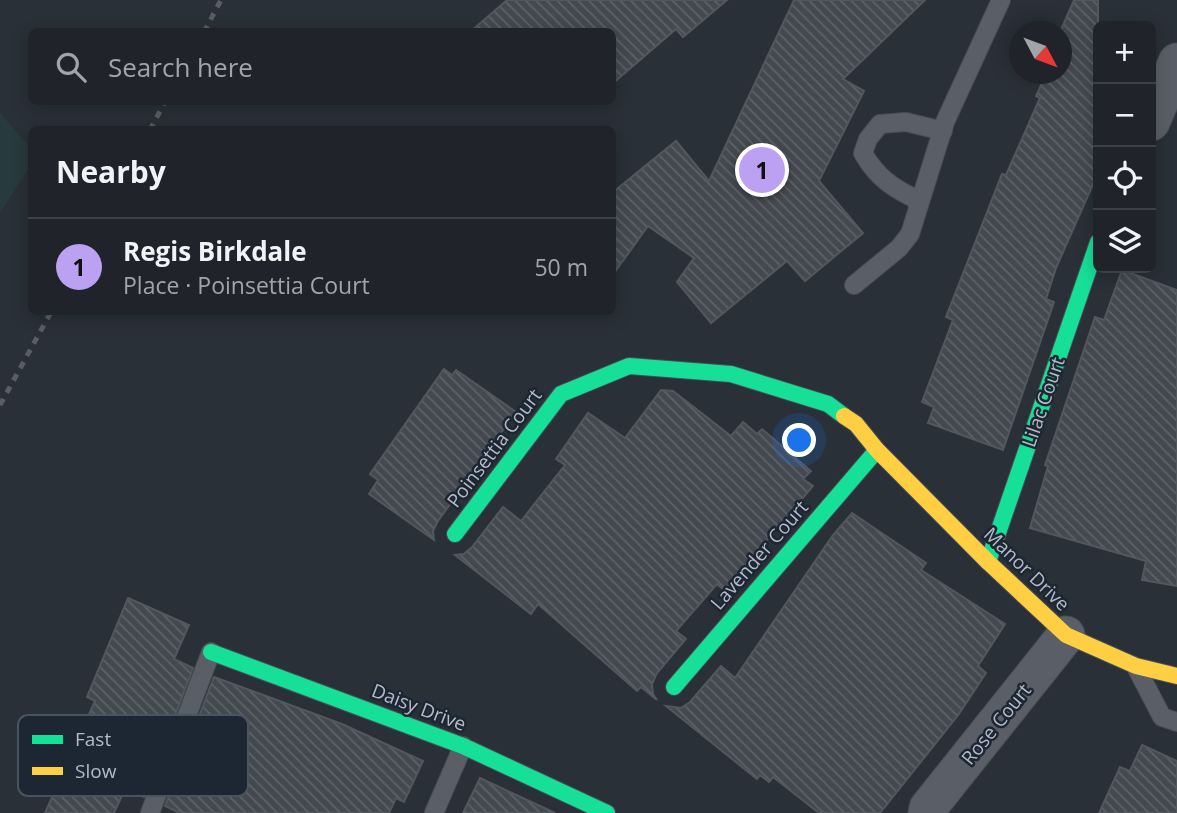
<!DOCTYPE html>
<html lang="en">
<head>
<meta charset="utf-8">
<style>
  :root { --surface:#20242a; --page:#282c32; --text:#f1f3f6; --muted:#a2a4a8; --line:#3d4147; --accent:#bca0f2 }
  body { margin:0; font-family:"Open Sans",sans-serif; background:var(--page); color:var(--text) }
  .controls { position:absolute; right:21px; top:21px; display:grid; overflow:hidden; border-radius:10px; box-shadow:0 4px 18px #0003 }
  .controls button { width:63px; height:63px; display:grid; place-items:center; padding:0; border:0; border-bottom:2px solid var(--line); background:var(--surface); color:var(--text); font:35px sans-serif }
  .compass { position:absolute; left:1009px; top:21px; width:63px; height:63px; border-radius:50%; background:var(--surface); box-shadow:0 4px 18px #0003; rotate:131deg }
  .you { position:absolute; left:800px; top:441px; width:24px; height:24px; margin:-18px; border:5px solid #fff; border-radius:50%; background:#1a73e8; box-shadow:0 0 0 10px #1a73e833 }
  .badge { display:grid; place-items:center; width:46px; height:46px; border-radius:50%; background:var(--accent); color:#111; font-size:23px; font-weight:700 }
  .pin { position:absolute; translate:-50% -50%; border:4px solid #fff; box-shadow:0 2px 7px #0006 }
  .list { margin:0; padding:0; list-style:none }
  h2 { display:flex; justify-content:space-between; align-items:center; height:91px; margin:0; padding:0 28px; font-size:30px }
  h2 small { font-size:23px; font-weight:400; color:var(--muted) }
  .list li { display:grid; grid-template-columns:46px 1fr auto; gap:21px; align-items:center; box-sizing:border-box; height:98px; padding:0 28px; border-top:2px solid var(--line) }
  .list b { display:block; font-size:26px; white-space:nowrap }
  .list p { margin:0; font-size:23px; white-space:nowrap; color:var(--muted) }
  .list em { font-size:23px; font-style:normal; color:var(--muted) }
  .icon { flex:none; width:38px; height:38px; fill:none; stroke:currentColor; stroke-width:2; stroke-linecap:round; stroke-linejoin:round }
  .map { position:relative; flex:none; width:1177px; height:813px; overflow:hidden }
  .search { position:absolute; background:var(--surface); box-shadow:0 4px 18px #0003; left:28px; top:28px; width:588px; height:77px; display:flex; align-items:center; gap:18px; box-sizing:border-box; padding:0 24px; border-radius:10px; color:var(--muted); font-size:26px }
  .panel { position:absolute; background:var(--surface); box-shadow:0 4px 18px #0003; left:28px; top:126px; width:588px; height:189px; border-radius:10px }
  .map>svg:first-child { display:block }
  .park { fill:#273a3e }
  .building { fill:url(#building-back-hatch); stroke:#52575f; stroke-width:2 }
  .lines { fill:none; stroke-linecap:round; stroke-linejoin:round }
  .lane-casing { stroke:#484c53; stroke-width:20 }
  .street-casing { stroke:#484c53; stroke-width:39 }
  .fast-casing { stroke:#484c53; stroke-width:18 }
  .slow-casing { stroke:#484c53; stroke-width:18 }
  .lane { stroke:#5a5e66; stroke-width:18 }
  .street { stroke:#5a5e66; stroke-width:37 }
  .fast { stroke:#16e098; stroke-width:16 }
  .slow { stroke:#ffcf43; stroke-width:16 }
  .rail { stroke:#595d64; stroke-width:5; stroke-dasharray:7 7; stroke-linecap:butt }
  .labels { text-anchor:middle; stroke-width:5; stroke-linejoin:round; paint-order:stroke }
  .street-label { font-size:19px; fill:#b4bcc9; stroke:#1d2633 }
  .key { fill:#1d2633; stroke:#4a5360; stroke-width:2 }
  .key-label { font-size:19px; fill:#b4bcc9 }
</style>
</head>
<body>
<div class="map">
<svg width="1177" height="813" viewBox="0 0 1177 813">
  <defs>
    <pattern id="building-back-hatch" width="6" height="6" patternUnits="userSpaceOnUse" patternTransform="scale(1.75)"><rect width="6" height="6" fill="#444950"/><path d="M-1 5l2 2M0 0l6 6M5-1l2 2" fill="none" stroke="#5d6168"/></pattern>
  </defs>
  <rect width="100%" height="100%" fill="#2a3038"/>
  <polygon class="park" points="0,113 32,150 31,164 0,213"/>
  <g class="building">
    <polygon points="507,0 727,0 683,37 676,29 612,84 612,32 470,32"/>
    <polygon points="794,0 925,0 843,79 864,91 819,181 863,233 805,281 787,261 711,323 677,282 694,258 648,226 612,276 612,193 676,141 709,181"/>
    <polygon points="1074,0 1098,0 1098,173 1056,268 1046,299 1054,302 1003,450 928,423 934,407 922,402 953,320 946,317 1002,174 1006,175 1040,98 1036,96 1046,74 1061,74 1061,37 1064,32 1060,32"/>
    <polygon points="1122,270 1177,290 1177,586 1142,580 1146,561 1030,528 1048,466 1045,465 1095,317 1104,320"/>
    <polygon points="444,369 452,375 456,370 516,412 438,521 433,531 434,540 369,494 378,480 370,474"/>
    <polygon points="661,390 673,391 731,436 743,422 757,434 762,429 811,471 803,479 813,486 724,590 717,584 676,631 686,639 657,673 652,684 653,694 657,700 641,687 637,691 538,604 531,614 455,555 464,554 472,547 503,507 521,521 565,465 556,459 588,413 625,438"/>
    <polygon points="852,513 926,563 921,570 1005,624 978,666 986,673 959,714 880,813 819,813 773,777 769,782 760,775 757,779 666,706 681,708 690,702 721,666 735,678 833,535"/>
    <polygon points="128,598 189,625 174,659 193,668 144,797 125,789 114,813 45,813 95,701 87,697"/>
    <polygon points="214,677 342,724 423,761 404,802 396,798 389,813 180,813 165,806"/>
    <polygon points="1142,745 1177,761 1177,813 1099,813 1120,767 1130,771"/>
    <polygon points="480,778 555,813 463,813"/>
  </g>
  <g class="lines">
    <g class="lane-casing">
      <g id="lane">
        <path d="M920,201C894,189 877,178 863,153L868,139L880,124L906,122L943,131"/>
        <polyline points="854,285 899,248 910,234 945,122 1001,0"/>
        <polyline points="1137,669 1162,717 1177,722"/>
        <polyline points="150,813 211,652"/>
        <polyline points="434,813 463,746"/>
      </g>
    </g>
    <g class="street-casing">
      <g id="street">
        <polyline points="1151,122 1177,62"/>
        <polyline points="927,813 928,808 1066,635"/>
      </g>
    </g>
    <g class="fast-casing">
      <g id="fast">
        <polyline points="455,534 561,394 629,366 731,374 828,404 844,416"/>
        <polyline points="988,562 1098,242"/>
        <polyline points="211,652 463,746 607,813"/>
        <polyline points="674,687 877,450"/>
      </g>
    </g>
    <g class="slow-casing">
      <polyline id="slow" points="844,416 856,424 877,450 988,562 1066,635 1136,666 1177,676"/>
    </g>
    <use href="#lane" class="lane"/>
    <use href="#street" class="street"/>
    <use href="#fast" class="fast"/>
    <use href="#slow" class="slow"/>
    <g class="rail">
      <polyline points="204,32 221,0"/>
      <polyline points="150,130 165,102"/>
      <polyline points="0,405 51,312"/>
    </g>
  </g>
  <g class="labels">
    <g class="street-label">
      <text transform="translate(1043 402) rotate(-71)" y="7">Lilac Court</text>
      <text transform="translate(494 448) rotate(-53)" y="7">Poinsettia Court</text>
      <text transform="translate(759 555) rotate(-49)" y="7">Lavender Court</text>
      <text transform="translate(1027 569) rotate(44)" y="7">Manor Drive</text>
      <text transform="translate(419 707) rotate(21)" y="7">Daisy Drive</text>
      <text transform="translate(996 724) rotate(-51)" y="7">Rose Court</text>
    </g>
  </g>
  <rect x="18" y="715" width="230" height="81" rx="10" class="key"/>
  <rect x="32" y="735" width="31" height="9" fill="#16e098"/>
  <rect x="32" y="767" width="31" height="8" fill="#ffcf43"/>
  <g class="key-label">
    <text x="75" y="746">Fast</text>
    <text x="75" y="778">Slow</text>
  </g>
</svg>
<div class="controls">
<button>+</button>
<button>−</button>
<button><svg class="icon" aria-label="locate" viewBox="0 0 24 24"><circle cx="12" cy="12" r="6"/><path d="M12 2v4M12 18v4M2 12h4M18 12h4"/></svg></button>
<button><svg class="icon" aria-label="layers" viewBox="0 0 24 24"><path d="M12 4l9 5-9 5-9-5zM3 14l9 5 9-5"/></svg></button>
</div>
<svg class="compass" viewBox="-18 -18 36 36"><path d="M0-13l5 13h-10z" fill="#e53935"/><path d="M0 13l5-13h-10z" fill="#a2a4a8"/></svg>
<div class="you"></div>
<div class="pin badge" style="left:762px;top:170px">1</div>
<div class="search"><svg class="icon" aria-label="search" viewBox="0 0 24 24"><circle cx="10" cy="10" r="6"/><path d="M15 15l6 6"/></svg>Search here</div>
<section class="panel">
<h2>Nearby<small></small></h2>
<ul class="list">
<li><span class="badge">1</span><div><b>Regis Birkdale</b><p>Place · Poinsettia Court</p></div><em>50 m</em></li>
</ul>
</section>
</div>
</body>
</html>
